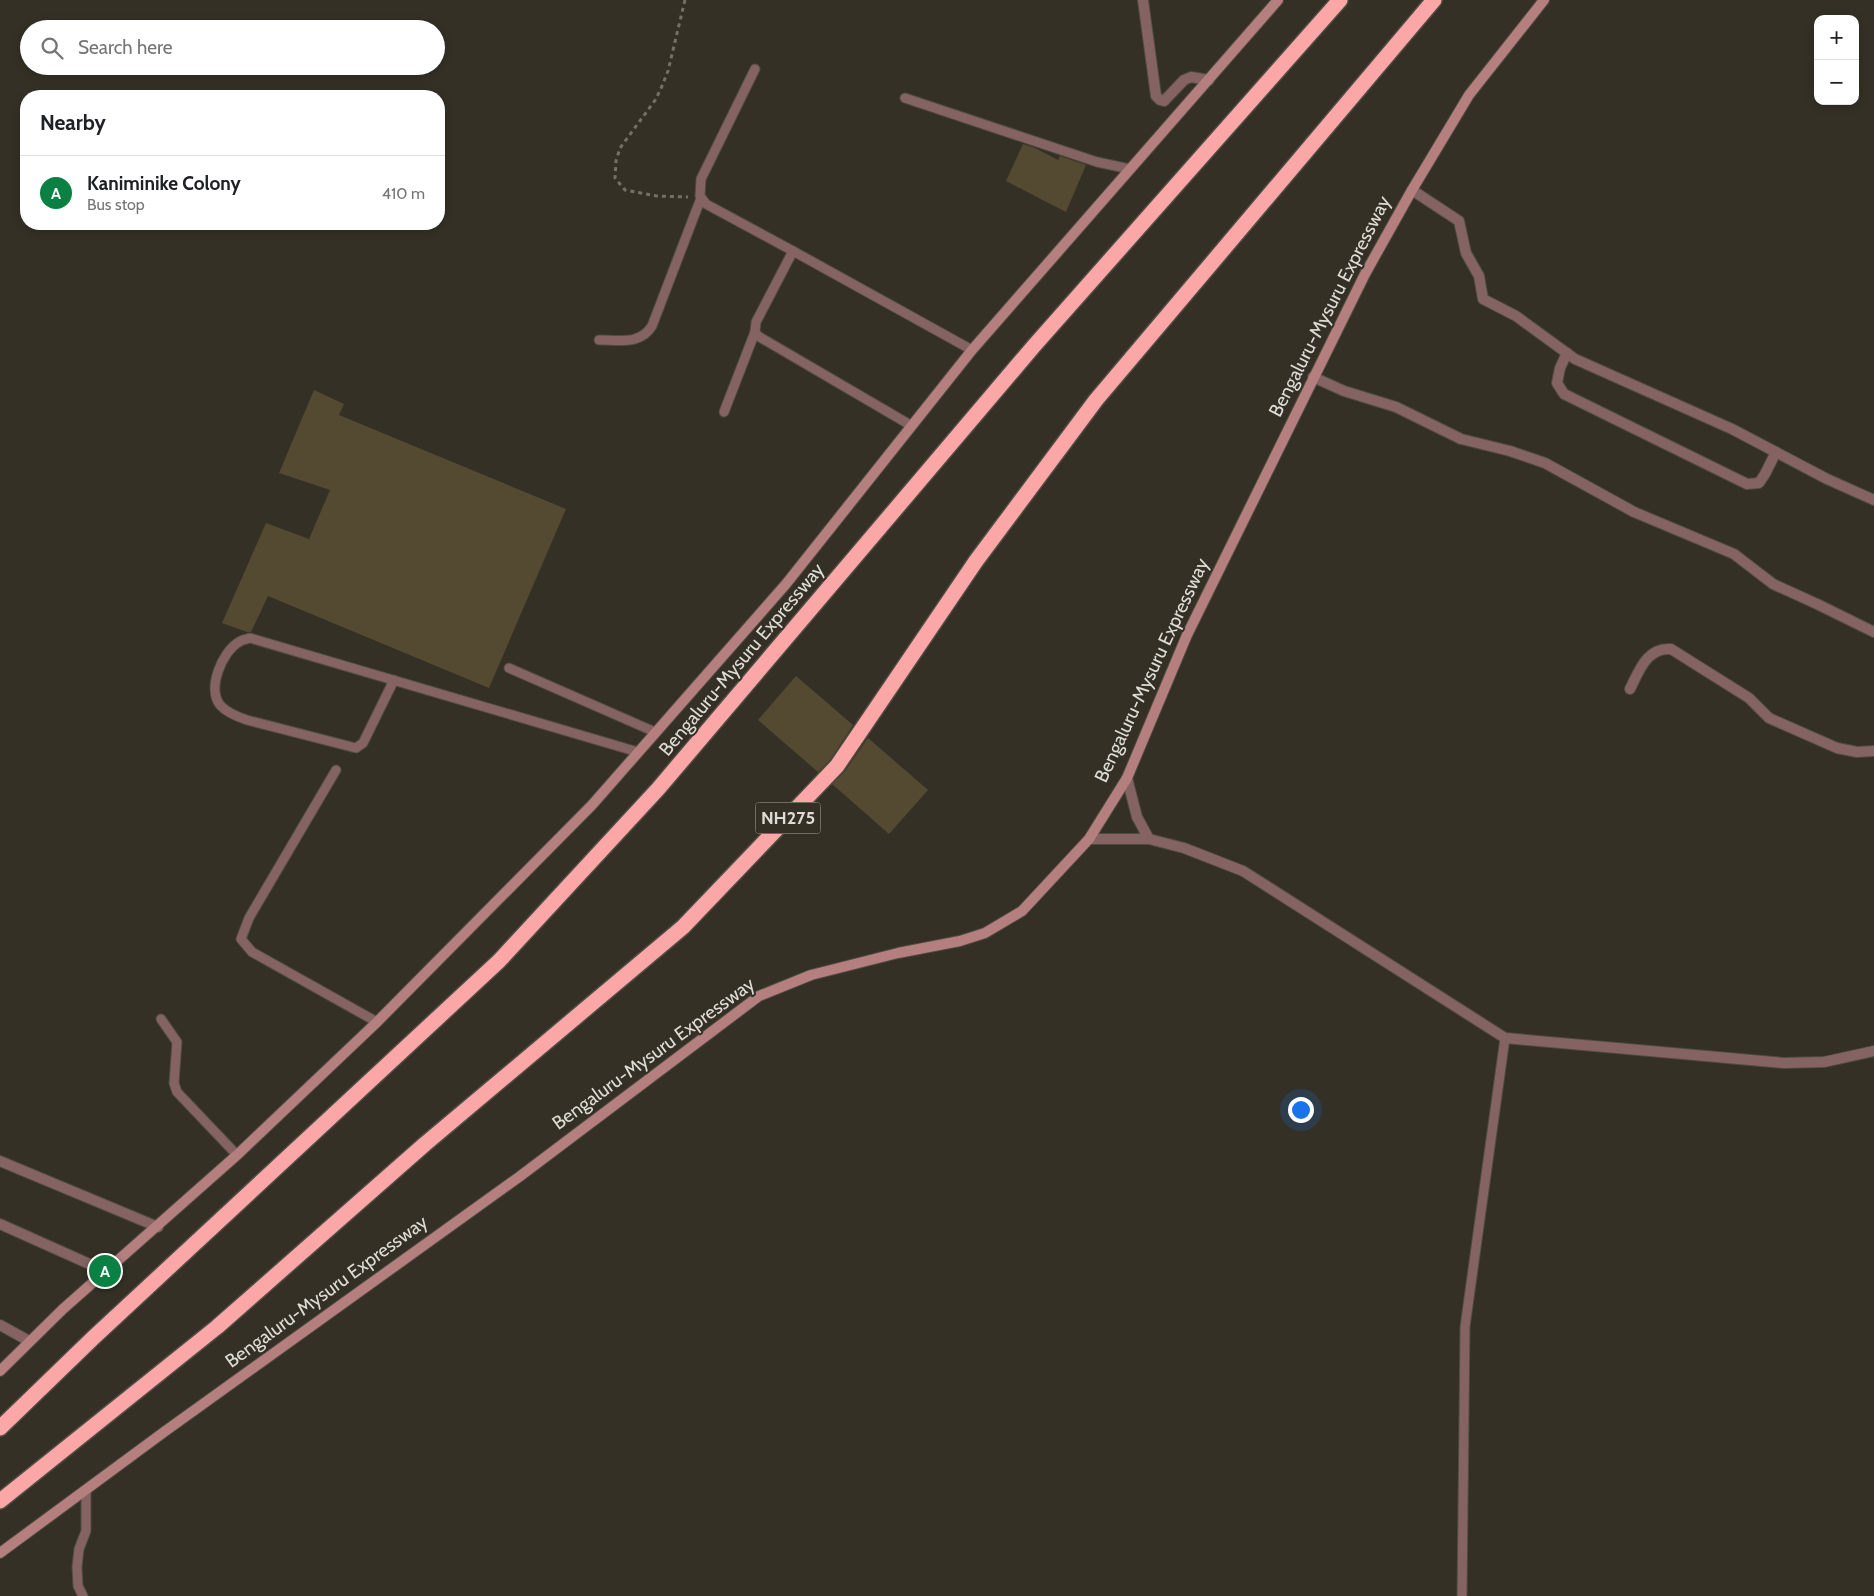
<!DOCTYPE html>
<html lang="en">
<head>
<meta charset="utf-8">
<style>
  :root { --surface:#fff; --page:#f2f2f2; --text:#202124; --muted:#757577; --line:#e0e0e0; --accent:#0b8043 }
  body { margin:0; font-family:Cabin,sans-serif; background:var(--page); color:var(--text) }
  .controls { position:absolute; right:15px; top:15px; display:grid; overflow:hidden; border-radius:10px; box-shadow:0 2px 8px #0003 }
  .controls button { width:45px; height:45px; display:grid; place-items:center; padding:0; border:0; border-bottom:1px solid var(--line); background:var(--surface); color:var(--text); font:25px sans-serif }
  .you { position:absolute; left:1300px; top:1109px; width:18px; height:18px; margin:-12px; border:4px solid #fff; border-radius:50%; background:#1a73e8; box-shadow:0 0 0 8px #1a73e833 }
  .badge { display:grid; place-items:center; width:32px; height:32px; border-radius:50%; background:var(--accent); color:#fff; font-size:16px; font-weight:700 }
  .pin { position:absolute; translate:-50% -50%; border:2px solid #fff; box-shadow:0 1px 5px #0006 }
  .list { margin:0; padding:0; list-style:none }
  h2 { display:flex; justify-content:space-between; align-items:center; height:65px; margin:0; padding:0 20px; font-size:21px }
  h2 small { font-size:16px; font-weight:400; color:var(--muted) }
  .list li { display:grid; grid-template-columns:32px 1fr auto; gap:15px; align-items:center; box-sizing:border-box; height:75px; padding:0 20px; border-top:1px solid var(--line) }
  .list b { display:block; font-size:19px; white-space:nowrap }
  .list p { margin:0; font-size:16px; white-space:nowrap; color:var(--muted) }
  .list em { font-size:16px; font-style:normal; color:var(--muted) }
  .icon { flex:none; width:28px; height:28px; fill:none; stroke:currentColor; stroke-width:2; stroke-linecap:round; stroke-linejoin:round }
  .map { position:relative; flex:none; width:1874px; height:1596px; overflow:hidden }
  .search { position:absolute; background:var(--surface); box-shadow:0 2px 8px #0003; left:20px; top:20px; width:425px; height:55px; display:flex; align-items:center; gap:12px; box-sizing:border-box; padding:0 18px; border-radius:28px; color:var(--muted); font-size:19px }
  .panel { position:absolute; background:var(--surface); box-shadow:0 2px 8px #0003; left:20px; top:90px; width:425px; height:140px; border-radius:20px }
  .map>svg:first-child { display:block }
  .building { fill:#534a31 }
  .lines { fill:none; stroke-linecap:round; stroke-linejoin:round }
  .lane-casing { stroke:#4f4c42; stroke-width:11 }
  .street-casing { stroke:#4f4c42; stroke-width:12 }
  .secondary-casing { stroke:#4f4c42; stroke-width:12 }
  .highway-casing { stroke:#4f4c42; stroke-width:18 }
  .path { stroke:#747068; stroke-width:3; stroke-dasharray:4 4; stroke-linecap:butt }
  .lane { stroke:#866363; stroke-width:9 }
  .street { stroke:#866363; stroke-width:10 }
  .secondary { stroke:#b67f7f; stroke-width:10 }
  .highway { stroke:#fca7a7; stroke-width:15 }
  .labels { text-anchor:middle; stroke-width:4; stroke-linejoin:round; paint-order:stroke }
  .shield { fill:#343026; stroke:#aba8a0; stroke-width:1 }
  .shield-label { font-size:18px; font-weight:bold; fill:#dedcd5 }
  .street-label { font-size:19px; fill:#dedcd5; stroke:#343026 }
</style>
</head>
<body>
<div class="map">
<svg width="1874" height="1596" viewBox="0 0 1874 1596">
  <rect width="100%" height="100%" fill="#343026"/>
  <g class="building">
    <polygon points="1023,144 1035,148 1058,160 1060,156 1086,165 1066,212 1006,181"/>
    <polygon points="314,390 344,404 339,415 566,509 489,688 268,596 251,632 247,632 222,623 266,523 309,539 330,490 279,473"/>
    <polygon points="796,676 853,725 830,760 818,772 758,720"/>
    <polygon points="868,738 928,790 889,834 832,784 845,771"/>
  </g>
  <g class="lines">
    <g class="lane-casing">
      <g id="lane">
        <polyline points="755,69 701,179 700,196 706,204 793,251 972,350"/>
        <polyline points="905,98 1097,162 1130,169"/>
        <polyline points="793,251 756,322 755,332 758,336 912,426"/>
        <path d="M599,340C620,340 640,345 652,326L701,198"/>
        <polyline points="724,412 755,332"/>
        <polyline points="509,668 655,732"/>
        <path d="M394,680L363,743L356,748L247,720C238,717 227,713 220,705C207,688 222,652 239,642C241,640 247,639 250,638L638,752"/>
        <polyline points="336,770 249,918 241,939 252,952 377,1022"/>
        <polyline points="161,1019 177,1042 174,1083 177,1092 237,1155"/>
        <polyline points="83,1596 78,1586 77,1567 79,1549 86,1531 86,1491"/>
        <polyline points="1462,1596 1465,1327 1505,1038"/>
      </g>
    </g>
    <g class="street-casing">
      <g id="street">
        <polyline points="1143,0 1156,96 1160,100 1164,101 1184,80 1191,77 1209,80"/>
        <polyline points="1412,190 1459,221 1466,253 1479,276 1483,299 1516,316 1575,359 1732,429 1827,479 1874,500"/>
        <polyline points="1567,353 1560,368 1557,383 1564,394 1747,484 1759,483 1765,474 1776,452"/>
        <polyline points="1313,377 1344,391 1396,407 1461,439 1510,451 1545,463 1634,512 1734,554 1773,584 1817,604 1874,632"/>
        <path d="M1630,689C1639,671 1647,647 1671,649L1749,698L1769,718L1837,748L1857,752L1874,751"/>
        <polyline points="1127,778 1137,817 1149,839"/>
        <polyline points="1089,839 1149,839 1184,848 1243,871 1505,1038 1784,1063 1824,1062 1874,1051"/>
        <polyline points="0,1161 158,1227"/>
        <polyline points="0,1224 105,1271"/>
        <polyline points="0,1325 29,1341"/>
      </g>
    </g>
    <g class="secondary-casing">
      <g id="secondary">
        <polyline points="0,1371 63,1309 237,1155 377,1022 592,805 786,584 972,350 1278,0"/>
        <polyline points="0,1553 164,1432 519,1177 759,996 811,975 898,953 960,941 985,933 1022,911 1089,839 1127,778 1187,635 1365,274 1412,190 1469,95 1544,0"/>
      </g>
    </g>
    <g class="highway-casing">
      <g id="highway">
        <polyline points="0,1428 93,1338 499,961 658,789 1033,347 1340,0"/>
        <polyline points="0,1501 217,1327 425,1144 683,927 837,766 976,561 1096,400 1434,0"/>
      </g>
    </g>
    <polyline class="path" points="685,0 668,71 662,86 656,99 620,148 616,161 615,178 625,190 657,196 688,197"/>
    <use href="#lane" class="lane"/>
    <use href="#street" class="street"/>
    <use href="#secondary" class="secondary"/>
    <use href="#highway" class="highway"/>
  </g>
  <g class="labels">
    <rect class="shield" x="755.5" y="802.5" width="65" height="31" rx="4"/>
    <g class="shield-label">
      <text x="788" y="824">NH275</text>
    </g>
    <g class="street-label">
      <text transform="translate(1329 306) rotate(-63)" y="7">Bengaluru-Mysuru Expressway</text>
      <text transform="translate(741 659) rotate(-50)" y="7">Bengaluru-Mysuru Expressway</text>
      <text transform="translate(1151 670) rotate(-65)" y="7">Bengaluru-Mysuru Expressway</text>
      <text transform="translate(653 1053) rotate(-36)" y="7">Bengaluru-Mysuru Expressway</text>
      <text transform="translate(326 1291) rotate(-36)" y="7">Bengaluru-Mysuru Expressway</text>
    </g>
  </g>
</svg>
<div class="controls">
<button>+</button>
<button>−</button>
</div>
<div class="you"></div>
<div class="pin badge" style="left:105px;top:1271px">A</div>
<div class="search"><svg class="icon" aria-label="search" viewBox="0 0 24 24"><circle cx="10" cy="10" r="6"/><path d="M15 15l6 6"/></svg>Search here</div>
<section class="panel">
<h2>Nearby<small></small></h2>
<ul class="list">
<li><span class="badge">A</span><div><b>Kaniminike Colony</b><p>Bus stop</p></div><em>410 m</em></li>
</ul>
</section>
</div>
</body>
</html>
